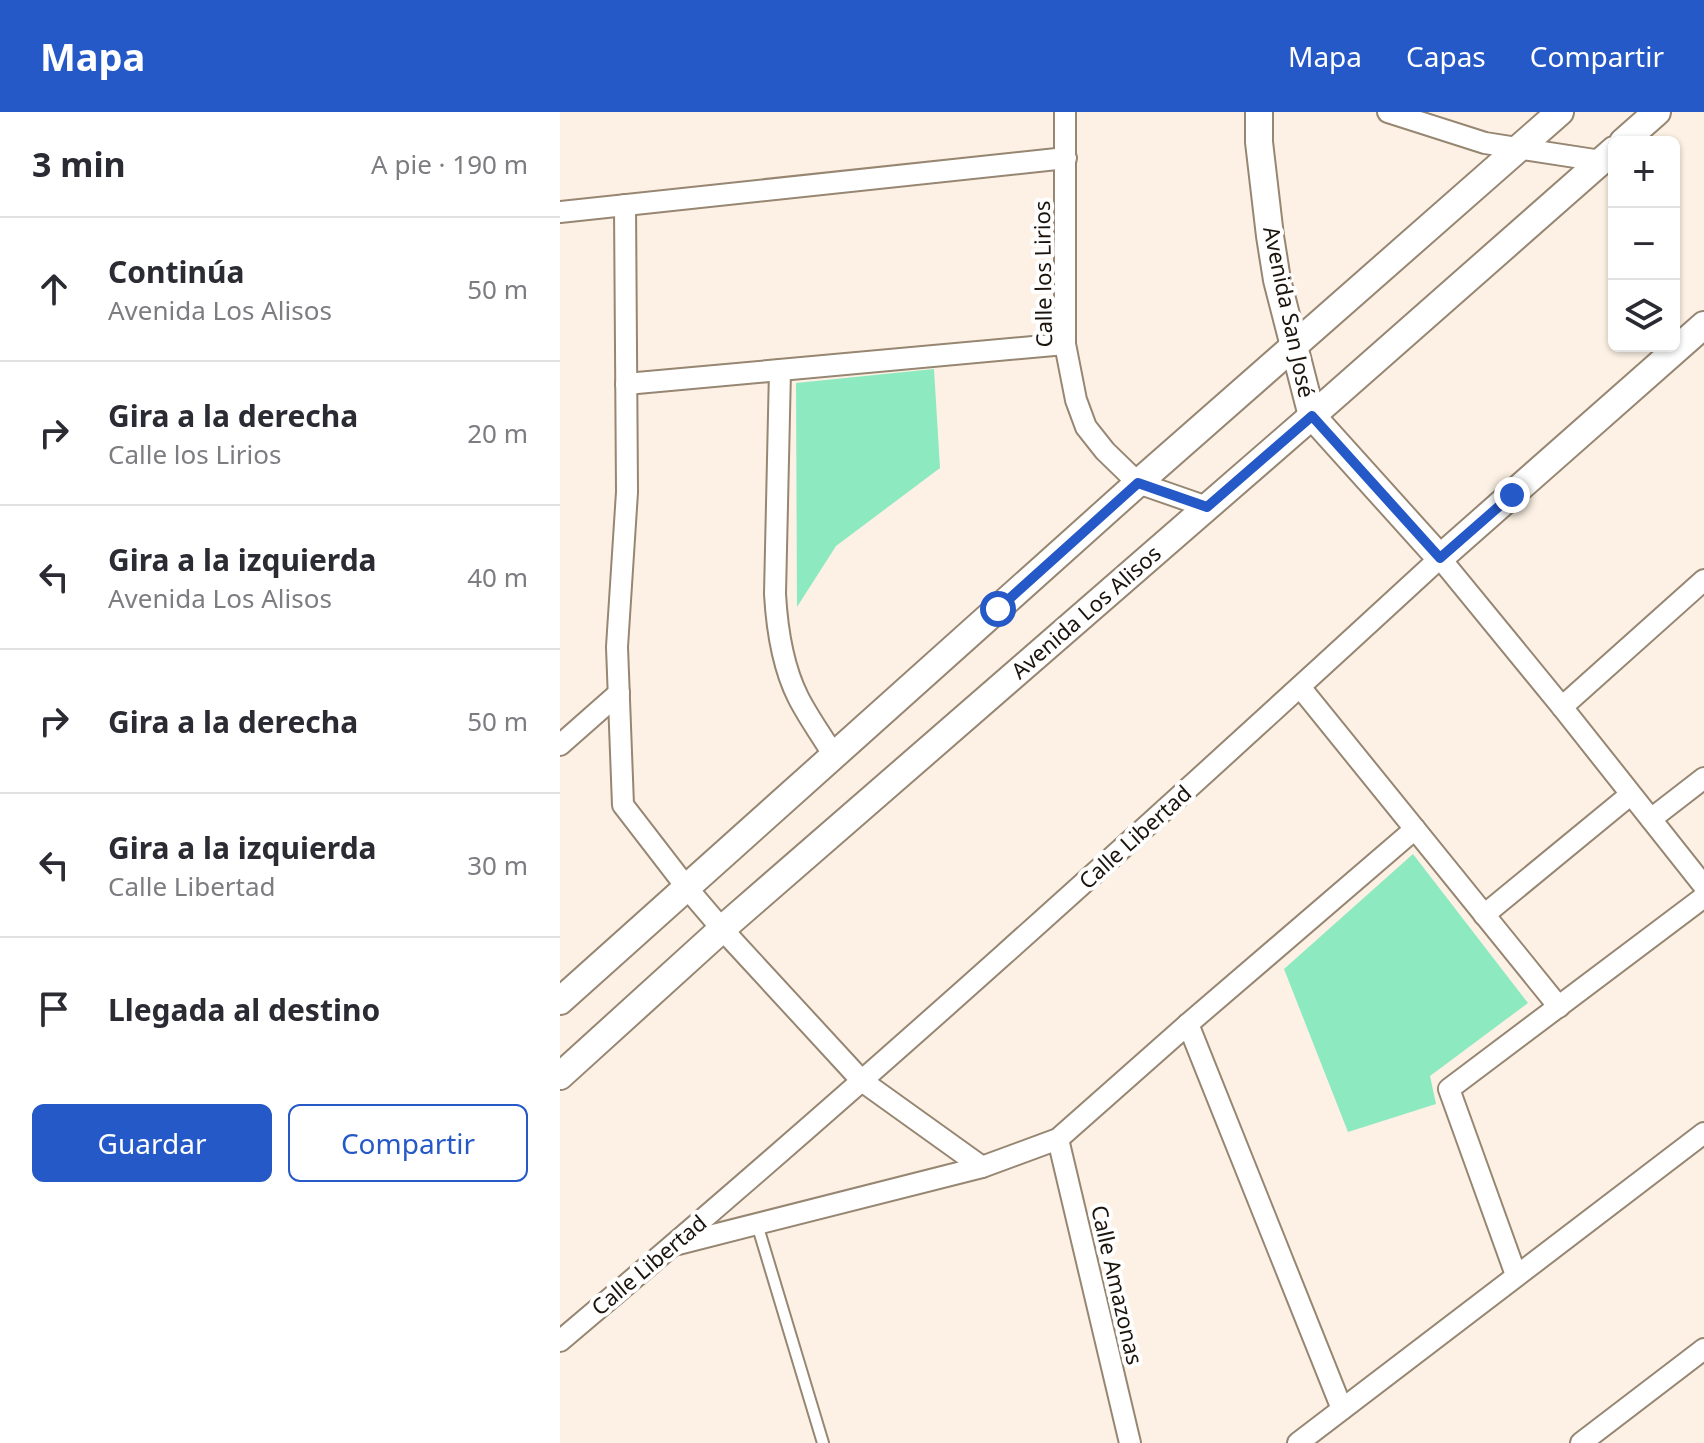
<!DOCTYPE html>
<html lang="es">
<head>
<meta charset="utf-8">
<style>
  :root { --surface:#fff; --page:#f7f7f7; --text:#2b2b33; --muted:#7c7c81; --line:#e1e1e2; --accent:#2559c7 }
  body { margin:0; font-family:"Noto Sans",sans-serif; background:var(--page); color:var(--text) }
  .controls { position:absolute; right:24px; top:24px; display:grid; overflow:hidden; border-radius:12px; box-shadow:0 2px 6px #0004 }
  .controls button { width:72px; height:72px; display:grid; place-items:center; padding:0; border:0; border-bottom:2px solid var(--line); background:var(--surface); color:var(--text); font:40px sans-serif }
  .stop { position:absolute; width:24px; height:24px; margin:-18px; border:6px solid #2559c7; border-radius:50%; background:#fff }
  .stop.end { background:#2559c7; border-color:#fff; box-shadow:0 2px 8px #0008 }
  .list { margin:0; padding:0; list-style:none }
  h2 { display:flex; justify-content:space-between; align-items:center; height:104px; margin:0; padding:0 32px; font-size:34px }
  h2 small { font-size:26px; font-weight:400; color:var(--muted) }
  .list li { display:grid; grid-template-columns:52px 1fr auto; gap:24px; align-items:center; box-sizing:border-box; height:144px; padding:0 32px; border-top:2px solid var(--line) }
  .list b { display:block; font-size:30px; white-space:nowrap }
  .list p { margin:0; font-size:26px; white-space:nowrap; color:var(--muted) }
  .list em { font-size:26px; font-style:normal; color:var(--muted) }
  .actions { display:flex; gap:16px; padding:24px 32px }
  .actions a { flex:1; padding:18px 0; border:2px solid var(--accent); border-radius:12px; text-align:center; font-size:28px; color:var(--accent) }
  .actions .main { background:var(--accent); color:#fff }
  .icon { flex:none; width:44px; height:44px; fill:none; stroke:currentColor; stroke-width:2; stroke-linecap:round; stroke-linejoin:round }
  .map { position:relative; flex:none; width:1144px; height:1331px; overflow:hidden }
  header { display:flex; align-items:center; gap:48px; box-sizing:border-box; height:112px; padding:0 40px; background:var(--accent); color:#fff }
  header strong { font-size:38px }
  nav { display:flex; gap:44px; margin-inline-start:auto; font-size:28px }
  main { display:flex }
  aside { flex:1; background:var(--surface) }
  .map>svg:first-child { display:block }
  .green { fill:#8de9c0 }
  .lines { fill:none; stroke-linecap:round; stroke-linejoin:round }
  .service-casing { stroke:#968672; stroke-width:14 }
  .minor-casing { stroke:#968672; stroke-width:24 }
  .tertiary-casing { stroke:#968672; stroke-width:30 }
  .service { stroke:#fff; stroke-width:10 }
  .minor { stroke:#fff; stroke-width:20 }
  .tertiary { stroke:#fff; stroke-width:26 }
  .route { stroke:#2559c7; stroke-width:10 }
  .labels { text-anchor:middle; stroke-width:8; stroke-linejoin:round; paint-order:stroke }
  .street-label { font-size:22px; fill:#1b140d; stroke:#fff }
</style>
</head>
<body>
<header>
<strong>Mapa</strong>
<nav><a>Mapa</a><a>Capas</a><a>Compartir</a></nav>
</header>
<main>
<aside>
<h2>3 min<small>A pie · 190 m</small></h2>
<ul class="list">
<li><svg class="icon" aria-label="ahead" viewBox="0 0 24 24"><path d="M12 20V5M6 11l6-6 6 6"/></svg><div><b>Continúa</b><p>Avenida Los Alisos</p></div><em>50 m</em></li>
<li><svg class="icon" aria-label="right" viewBox="0 0 24 24"><path d="M7 20v-9h11M14 6l5 5-5 5"/></svg><div><b>Gira a la derecha</b><p>Calle los Lirios</p></div><em>20 m</em></li>
<li><svg class="icon" aria-label="left" viewBox="0 0 24 24"><path d="M17 20v-9H6M10 6l-5 5 5 5"/></svg><div><b>Gira a la izquierda</b><p>Avenida Los Alisos</p></div><em>40 m</em></li>
<li><svg class="icon" aria-label="right" viewBox="0 0 24 24"><path d="M7 20v-9h11M14 6l5 5-5 5"/></svg><div><b>Gira a la derecha</b></div><em>50 m</em></li>
<li><svg class="icon" aria-label="left" viewBox="0 0 24 24"><path d="M17 20v-9H6M10 6l-5 5 5 5"/></svg><div><b>Gira a la izquierda</b><p>Calle Libertad</p></div><em>30 m</em></li>
<li><svg class="icon" aria-label="arrive" viewBox="0 0 24 24"><path d="M6 21V4h12l-3 4 3 4H6"/></svg><div><b>Llegada al destino</b></div></li>
</ul>
<div class="actions"><a class="main">Guardar</a><a>Compartir</a></div>
</aside>
<div class="map">
<svg width="1144" height="1331" viewBox="0 0 1144 1331">
  <rect width="100%" height="100%" fill="#fcf1e4"/>
  <g class="green">
    <polygon points="374,257 380,356 276,434 237,495 236,271"/>
    <polygon points="853,742 968,891 870,964 876,992 788,1020 724,857"/>
  </g>
  <g class="lines">
    <g class="service-casing">
      <polyline id="service" points="197,1112 263,1331"/>
    </g>
    <g class="minor-casing">
      <g id="minor">
        <polyline points="505,0 505,232 516,288 526,315 545,339 578,371 647,395"/>
        <polyline points="828,0 925,31 1041,49"/>
        <polyline points="65,93 67,380 57,535 63,693 127,776 162,817 302,969 422,1055"/>
        <polyline points="0,100 506,46"/>
        <path d="M220,258L215,482C217,517 222,553 238,585C248,605 262,624 274,644"/>
        <polyline points="66,272 505,232"/>
        <polyline points="740,575 999,895"/>
        <polyline points="1002,595 1144,468"/>
        <polyline points="0,633 59,581"/>
        <polyline points="1091,707 1144,666"/>
        <polyline points="924,803 1070,683"/>
        <polyline points="628,912 782,1297"/>
        <polyline points="498,1027 570,1331"/>
        <polyline points="118,1132 422,1055 498,1027 628,912 855,717"/>
        <polyline points="956,1163 889,977 1144,785"/>
        <path d="M0,1229C300,976 591,712 880,446L1002,595L1144,774"/>
        <polyline points="738,1331 1144,1021"/>
        <polyline points="1021,1331 1144,1237"/>
      </g>
    </g>
    <g class="tertiary-casing">
      <g id="tertiary">
        <polyline points="699,0 699,30 710,124 717,168 752,304 880,446 1144,213"/>
        <polyline points="1063,30 1097,0"/>
        <polyline points="0,889 578,371 1000,0"/>
        <polyline points="0,964 162,817 752,304 1054,38"/>
      </g>
    </g>
    <use href="#service" class="service"/>
    <use href="#minor" class="minor"/>
    <use href="#tertiary" class="tertiary"/>
  </g>
  <g class="lines">
    <polyline class="route" points="438,497 578,371 647,395 752,304 880,446 952,383"/>
  </g>
  <g class="labels">
    <g class="street-label">
      <text transform="translate(483 162) rotate(-91)" y="8">Calle los Lirios</text>
      <text transform="translate(729 200) rotate(78)" y="8">Avenida San José</text>
      <text transform="translate(526 500) rotate(-41)" y="8">Avenida Los Alisos</text>
      <text transform="translate(575 725) rotate(-42)" y="8">Calle Libertad</text>
      <text transform="translate(89 1153) rotate(-40)" y="8">Calle Libertad</text>
      <text transform="translate(557 1173) rotate(77)" y="8">Calle Amazonas</text>
    </g>
  </g>
</svg>
<div class="controls">
<button>+</button>
<button>−</button>
<button><svg class="icon" aria-label="layers" viewBox="0 0 24 24"><path d="M12 4l9 5-9 5-9-5zM3 14l9 5 9-5"/></svg></button>
</div>
<div class="stop" style="left:438px;top:497px"></div>
<div class="stop end" style="left:952px;top:383px"></div>
</div>
</main>
</body>
</html>
